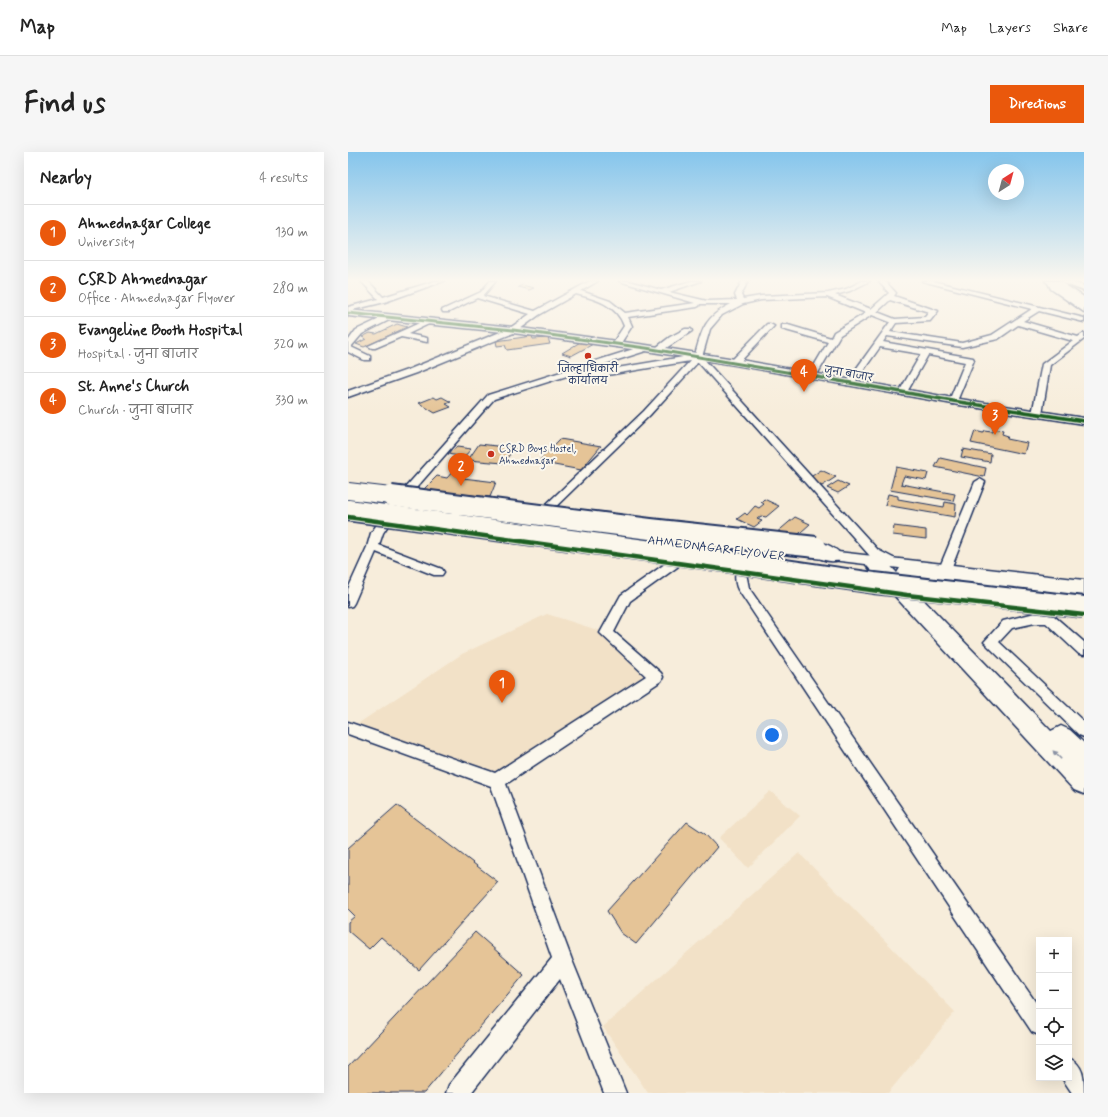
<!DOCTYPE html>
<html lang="en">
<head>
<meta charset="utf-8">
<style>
  :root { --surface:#fff; --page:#f6f6f6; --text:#222; --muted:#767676; --line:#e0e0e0; --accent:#ea580c }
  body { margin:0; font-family:Mynerve,"Playpen Sans Deva",sans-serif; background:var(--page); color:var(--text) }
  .controls { position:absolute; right:12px; bottom:12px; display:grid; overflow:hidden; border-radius:0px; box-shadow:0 4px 16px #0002 }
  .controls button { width:36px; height:36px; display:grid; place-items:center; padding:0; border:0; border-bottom:1px solid var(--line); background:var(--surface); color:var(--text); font:20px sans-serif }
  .compass { position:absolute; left:640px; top:12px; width:36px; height:36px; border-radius:50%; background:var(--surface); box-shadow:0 4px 16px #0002; rotate:36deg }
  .you { position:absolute; left:424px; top:583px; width:14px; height:14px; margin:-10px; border:3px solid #fff; border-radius:50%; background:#1a73e8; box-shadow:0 0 0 6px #1a73e833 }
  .badge { display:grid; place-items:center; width:26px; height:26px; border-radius:50%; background:var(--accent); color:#fff; font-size:13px; font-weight:700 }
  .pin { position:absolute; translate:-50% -33px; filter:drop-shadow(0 1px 2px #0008) }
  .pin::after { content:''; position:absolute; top:21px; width:14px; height:12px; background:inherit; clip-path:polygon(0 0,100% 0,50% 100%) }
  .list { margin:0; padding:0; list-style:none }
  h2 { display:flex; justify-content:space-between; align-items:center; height:52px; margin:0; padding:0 16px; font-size:17px }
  h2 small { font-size:13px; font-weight:400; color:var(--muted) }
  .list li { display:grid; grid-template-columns:26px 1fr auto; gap:12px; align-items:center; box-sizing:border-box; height:56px; padding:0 16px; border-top:1px solid var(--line) }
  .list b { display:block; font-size:15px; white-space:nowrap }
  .list p { margin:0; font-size:13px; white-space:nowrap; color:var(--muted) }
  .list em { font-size:13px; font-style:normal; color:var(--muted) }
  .icon { flex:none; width:22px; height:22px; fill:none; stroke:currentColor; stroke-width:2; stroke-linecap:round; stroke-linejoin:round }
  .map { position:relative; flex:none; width:736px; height:941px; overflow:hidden; border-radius:0px }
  header { display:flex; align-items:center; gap:24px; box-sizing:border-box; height:56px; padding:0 20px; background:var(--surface); border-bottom:1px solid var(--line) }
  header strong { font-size:19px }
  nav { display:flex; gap:22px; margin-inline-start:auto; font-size:14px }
  .intro { display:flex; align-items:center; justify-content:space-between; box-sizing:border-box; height:96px; padding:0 24px }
  h1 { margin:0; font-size:28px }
  .button { padding:10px 18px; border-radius:0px; background:var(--accent); color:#fff; font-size:14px; font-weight:700 }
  main { display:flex; gap:24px; padding:0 24px }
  aside { flex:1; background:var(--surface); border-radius:0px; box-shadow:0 4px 16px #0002 }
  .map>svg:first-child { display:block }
  .built { fill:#f2e1c7 }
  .building { fill:#e5c497; stroke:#1b2f5e }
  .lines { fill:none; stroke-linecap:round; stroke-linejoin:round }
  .minor-casing { stroke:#1b2f5e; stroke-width:3 }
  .tertiary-casing { stroke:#1b2f5e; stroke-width:3 }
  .trunk-casing { stroke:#1b2f5e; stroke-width:3 }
  .minor { fill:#fbf7ec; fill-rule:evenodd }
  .tertiary { fill:#fbf7ec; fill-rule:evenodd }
  .trunk { fill:#fbf7ec; fill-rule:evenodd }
  .trunk-bridge-far1-casing { stroke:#1b2f5e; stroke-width:18; stroke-linecap:butt }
  .trunk-bridge-casing { stroke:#1b2f5e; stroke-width:24; stroke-linecap:butt }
  .trunk-bridge-far1 { stroke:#fbf7ec; stroke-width:16 }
  .trunk-bridge { stroke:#fbf7ec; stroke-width:20 }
  .cycleway-far2-casing { stroke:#fbf7ec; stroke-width:4.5 }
  .cycleway-far1-casing { stroke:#fbf7ec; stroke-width:5.5 }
  .cycleway-casing { stroke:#fbf7ec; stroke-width:7 }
  .cycleway-far2 { stroke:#1b5e20; stroke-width:3 }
  .cycleway-far1 { stroke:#1b5e20; stroke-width:3.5 }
  .cycleway { stroke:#1b5e20; stroke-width:4.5 }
  .oneway { fill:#8b93a5 }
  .poi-dot { fill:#c8321e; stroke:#fbf7ec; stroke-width:1.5 }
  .labels { text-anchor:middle; stroke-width:4; stroke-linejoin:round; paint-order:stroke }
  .far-poi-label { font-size:10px; fill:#1b2f5e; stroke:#fbf7ec }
  .far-street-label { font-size:10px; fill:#1b2f5e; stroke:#fbf7ec }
  .street-label { font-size:12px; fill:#1b2f5e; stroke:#fbf7ec }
</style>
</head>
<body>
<header>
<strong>Map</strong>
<nav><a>Map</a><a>Layers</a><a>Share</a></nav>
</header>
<div class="intro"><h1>Find us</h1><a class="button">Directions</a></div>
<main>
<aside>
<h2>Nearby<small>4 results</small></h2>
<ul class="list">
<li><span class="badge">1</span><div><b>Ahmednagar College</b><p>University</p></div><em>130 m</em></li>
<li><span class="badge">2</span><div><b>CSRD Ahmednagar</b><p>Office · Ahmednagar Flyover</p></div><em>280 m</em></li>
<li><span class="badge">3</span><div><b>Evangeline Booth Hospital</b><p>Hospital · जुना बाजार</p></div><em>320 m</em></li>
<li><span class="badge">4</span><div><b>St. Anne's Church</b><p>Church · जुना बाजार</p></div><em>330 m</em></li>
</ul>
</aside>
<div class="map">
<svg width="736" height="941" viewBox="0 0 736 941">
  <rect width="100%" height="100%" fill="#f7eddb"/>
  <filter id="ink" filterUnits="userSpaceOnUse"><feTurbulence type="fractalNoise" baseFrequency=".025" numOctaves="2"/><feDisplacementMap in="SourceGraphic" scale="8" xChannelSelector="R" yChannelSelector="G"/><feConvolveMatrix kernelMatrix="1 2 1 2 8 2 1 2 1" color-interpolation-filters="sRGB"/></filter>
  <g filter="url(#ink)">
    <g class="built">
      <polygon points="199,462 259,481 308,525 149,629 2,577 114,502"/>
      <polygon points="422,639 452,664 400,716 371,686"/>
      <polygon points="451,701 607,860 540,941 300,941 255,875"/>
    </g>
    <g class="building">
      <polygon points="174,133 186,136 181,138 170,135"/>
      <polygon points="49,172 59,175 16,195 8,192 18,187 14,185 22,181 28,182"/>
      <polygon points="184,184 185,187 200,186 202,192 159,198 157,193 149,194 148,189"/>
      <polygon points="234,189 247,191 223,204 214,201"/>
      <polygon points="86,245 89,247 94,245 103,250 98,252 103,255 87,261 71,251"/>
      <polygon points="645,277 655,279 654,282 660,284 659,287 679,291 676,302 623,291 627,279 635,281 636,279 644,280"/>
      <polygon points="212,287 253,294 233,318 190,310"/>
      <polygon points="131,292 167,296 155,311 120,308"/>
      <polygon points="109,295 123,297 116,305 100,302"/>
      <polygon points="615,297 643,302 642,310 613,305"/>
      <polygon points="592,306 638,316 636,325 587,315"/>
      <polygon points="548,315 580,321 578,328 556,324 553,332 607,342 605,349 542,338"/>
      <polygon points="106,318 119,319 115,326 148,330 142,345 75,338 89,324 99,326"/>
      <polygon points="473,318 488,325 474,334 466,330 466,328 461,326"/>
      <polygon points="490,329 501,334 490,341 479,336"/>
      <polygon points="540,342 550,344 550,347 596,355 597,350 608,352 607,365 537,353"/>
      <polygon points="416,347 431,354 418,365 413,364 409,367 414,369 406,375 389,367 397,361 399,363 407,354 411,356 416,352 413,350"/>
      <polygon points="447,365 462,372 443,389 427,382"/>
      <polygon points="546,374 578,378 578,387 545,383"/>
      <polygon points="49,653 150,730 71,818 33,785 21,797 0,779 0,770 7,764 0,757 0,696"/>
      <polygon points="339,670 357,682 369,695 288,792 273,781 259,759"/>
      <polygon points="127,780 176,823 76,941 0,941 0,915"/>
    </g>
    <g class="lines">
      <g class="minor-casing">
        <g id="minor">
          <polygon points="13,129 20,129 35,145 87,129 96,129 37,150 0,159 0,155 30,147"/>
          <path d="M142,129H148L135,144L187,159L242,129H250L233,139L262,149L277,161L347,151L271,129H281L313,138L343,129H353L321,140L359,149L389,148L387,143L394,129H400L393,143L395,147L413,144L480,141L498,137L514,129H522L502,139L487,143L523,157L541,141L531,130L537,129L548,141L546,144L590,159L582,169L548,171L542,180L614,191L644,183L684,157L574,129H585L736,166V170L691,159L675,169L730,185L736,181V187L702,213L694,262L689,265L684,262L694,212L725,189L670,173L650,187L614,195L539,184L535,190L625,206L626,208L609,249L605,252L601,249L617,210L580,203L559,240L555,243L551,240L573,202L532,195L505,233H499L498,231L542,170L524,163L492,183L467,226H461L460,224L480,190L434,177V173H440L483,186L486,180L518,161L479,145L413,148L395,152L374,163L362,177L354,205L530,398L549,408L551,411L549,414L545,415L522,404L350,210L302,263L195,367H187L185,365L296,259L342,209L230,228L227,227L226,225L227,223L347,203C354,177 357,165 383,152H352L351,154L349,155L280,165L284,174L271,194H268L264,192L276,174C269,153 248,147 228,142L191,163L168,180L68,221L0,245V239L62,217L162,176L182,162L129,146L101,160H95L94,158L133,140ZM542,148L581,160L577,165L547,167L529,160Z"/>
          <polygon points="40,163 43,163 47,165 14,182 3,195 22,204 22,208 16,208 0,200 0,189 8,178"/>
          <polygon points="78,168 84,168 85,170 60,182 79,186 79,190 53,185 27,196 24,196 20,194"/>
          <polygon points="419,172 422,172 426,174 390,212 384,212 384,208"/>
          <polygon points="337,177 343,177 344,179 312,200 309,200 305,198 322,185"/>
          <polygon points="295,194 298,194 302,196 301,198 146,247 55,351 35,381 31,393 94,417 96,420 94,423 86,423 28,400 6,451 4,454 0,455 0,437 19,395 23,381 47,347 140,243"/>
          <polygon points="632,327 637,330 603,417 601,420 593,420 591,417 627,330"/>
          <polygon points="328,406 332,407 334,410 332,413 282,449 266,480 313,521 315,525 313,529 158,632 224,808 278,941 256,941 212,827 123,941 98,941 101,933 204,806 143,634 0,582 0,570 147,621 298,524 252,481 273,443 324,407"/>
          <path d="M393,415L397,416L401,436L691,855V883L684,880L391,439C387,434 386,421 389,416Z"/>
          <polygon points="687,461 706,464 736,490 736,503 731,502 698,471 687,471 664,476 651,490 736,570 736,585 731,583 636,490 655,469"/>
          <path d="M721,906C736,913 736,926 736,941H724L714,926H721Z"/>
        </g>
      </g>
      <g class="tertiary-casing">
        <g id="tertiary">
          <polygon points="699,129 707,129 709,134 736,153 736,160 703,137"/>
          <polygon points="710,129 721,129 736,134 736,139"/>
          <polygon points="0,158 165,175 298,193 387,207 605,246 736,266 736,272 605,252 387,213 298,199 165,181 0,164"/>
          <polygon points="472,398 736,428 736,438 467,406 465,403 467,400"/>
        </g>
      </g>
      <g class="trunk-casing">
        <g id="trunk">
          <polygon points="697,129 711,129 736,145 736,154 732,153"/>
          <path d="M468,389C477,391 489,396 494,404L491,408C480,412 465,405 458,395L461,391Z"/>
          <polygon points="526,403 533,404 549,421 552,416 559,414 736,436 736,450 555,427 703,579 713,574 722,578 736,591 736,642 726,638 519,414 516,409 519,404"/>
        </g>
      </g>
      <use href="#minor" class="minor"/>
      <use href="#tertiary" class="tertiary"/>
      <use href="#trunk" class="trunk"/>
      <g class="trunk-bridge-far1-casing">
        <polyline id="trunk-bridge-far1" points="0,339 51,345"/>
      </g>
      <g class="trunk-bridge-casing">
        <g id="trunk-bridge">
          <polyline points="43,344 302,377 468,395"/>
          <polyline points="0,358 341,404 526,431 736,455"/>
        </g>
      </g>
      <use href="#trunk-bridge-far1" class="trunk-bridge-far1"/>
      <use href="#trunk-bridge" class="trunk-bridge"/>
      <g class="cycleway-far2-casing">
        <polyline id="cycleway-far2" points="0,161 165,178 298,196 468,225"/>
      </g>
      <g class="cycleway-far1-casing">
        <polyline id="cycleway-far1" points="463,224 605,249 736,269"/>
      </g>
      <g class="cycleway-casing">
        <polyline id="cycleway" points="0,365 559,443 736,463"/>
      </g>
      <use href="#cycleway-far2" class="cycleway-far2"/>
      <use href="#cycleway-far1" class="cycleway-far1"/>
      <use href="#cycleway" class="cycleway"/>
    </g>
    <defs><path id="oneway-solid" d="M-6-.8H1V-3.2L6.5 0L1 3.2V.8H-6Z"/></defs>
    <use class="oneway" href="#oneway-solid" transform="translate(709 603) rotate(-134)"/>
  </g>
  <linearGradient id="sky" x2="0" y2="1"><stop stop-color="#85c5ec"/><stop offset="0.49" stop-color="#fbf7ef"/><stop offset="1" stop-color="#fbf7ef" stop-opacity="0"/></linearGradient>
  <rect width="736" height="261" fill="url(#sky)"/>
  <g class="poi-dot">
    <circle cx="240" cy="204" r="4"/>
    <circle cx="143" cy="302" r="4"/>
  </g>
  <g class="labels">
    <g class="far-poi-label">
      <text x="240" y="220">जिल्हाधिकारी<tspan x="240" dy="12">कार्यालय</tspan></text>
      <text x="151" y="300" text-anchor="start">CSRD Boys Hostel,<tspan x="151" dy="12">Ahmednagar</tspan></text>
    </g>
    <g class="far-street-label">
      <text transform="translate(501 221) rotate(10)" y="4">जुना बाजार</text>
    </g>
    <g class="street-label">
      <text transform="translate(368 396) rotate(7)" y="4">AHMEDNAGAR FLYOVER</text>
    </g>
  </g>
</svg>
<div class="controls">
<button>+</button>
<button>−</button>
<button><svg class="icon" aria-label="locate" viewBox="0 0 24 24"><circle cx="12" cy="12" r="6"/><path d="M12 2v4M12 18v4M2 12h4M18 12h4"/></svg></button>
<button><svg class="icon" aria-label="layers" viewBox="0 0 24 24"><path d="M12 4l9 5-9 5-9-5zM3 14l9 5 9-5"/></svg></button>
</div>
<svg class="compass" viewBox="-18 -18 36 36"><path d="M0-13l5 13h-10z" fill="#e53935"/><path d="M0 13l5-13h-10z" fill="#767676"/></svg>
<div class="you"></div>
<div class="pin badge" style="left:154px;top:551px">1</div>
<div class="pin badge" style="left:113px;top:334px">2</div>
<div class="pin badge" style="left:647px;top:283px">3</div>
<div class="pin badge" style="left:456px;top:240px">4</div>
</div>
</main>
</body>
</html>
